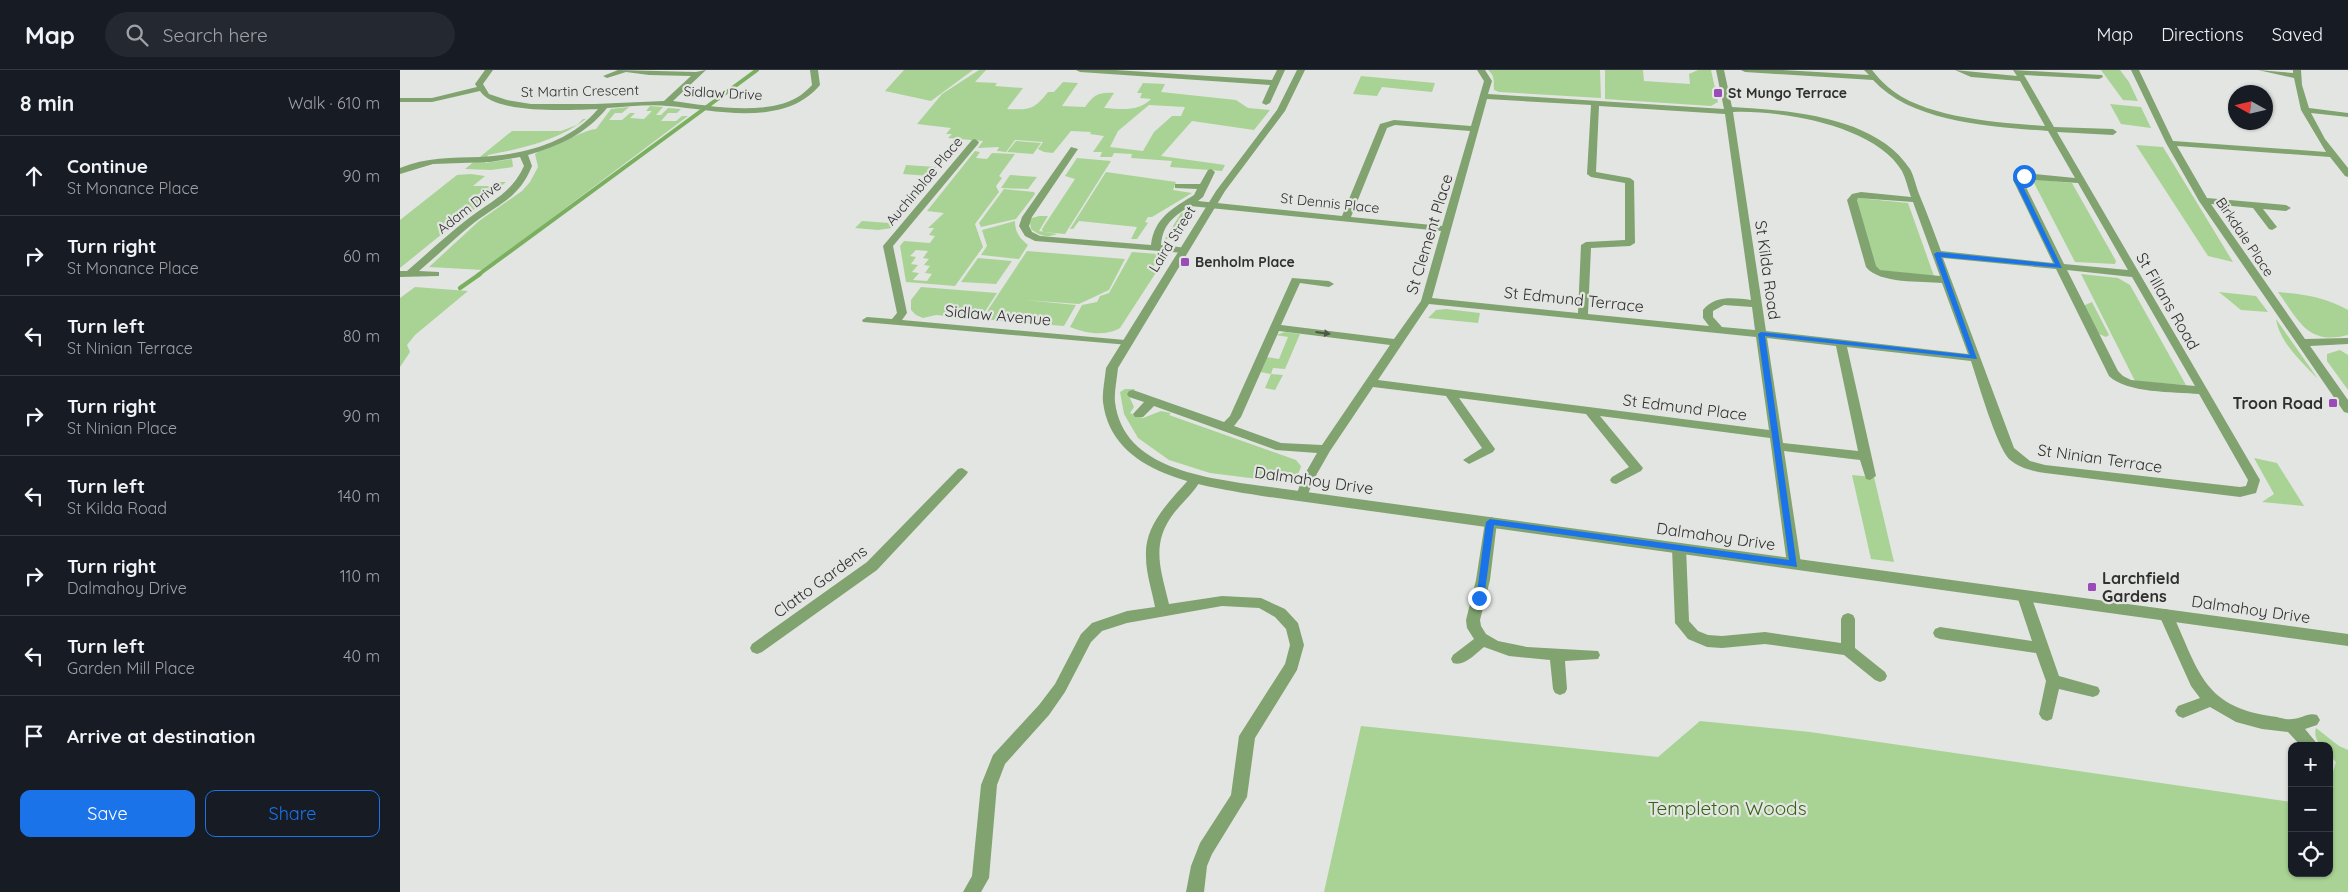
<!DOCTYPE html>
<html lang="en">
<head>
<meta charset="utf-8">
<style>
  :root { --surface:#171b24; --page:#242831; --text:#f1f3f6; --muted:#9ea1a6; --line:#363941; --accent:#1a73e8 }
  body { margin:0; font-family:Quicksand,sans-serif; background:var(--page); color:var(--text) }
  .controls { position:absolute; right:15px; bottom:15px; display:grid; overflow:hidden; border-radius:10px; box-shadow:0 1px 4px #0004 }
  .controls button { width:45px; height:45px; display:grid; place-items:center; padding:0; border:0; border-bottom:1px solid var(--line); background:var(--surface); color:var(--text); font:25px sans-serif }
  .compass { position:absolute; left:1828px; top:15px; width:45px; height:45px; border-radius:50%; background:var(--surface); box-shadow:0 1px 4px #0004; rotate:278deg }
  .stop { position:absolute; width:15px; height:15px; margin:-11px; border:4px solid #1a73e8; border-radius:50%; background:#fff }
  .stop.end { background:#1a73e8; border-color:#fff; box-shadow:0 1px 5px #0008 }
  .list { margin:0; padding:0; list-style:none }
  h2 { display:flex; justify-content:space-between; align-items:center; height:65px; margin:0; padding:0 20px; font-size:21px }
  h2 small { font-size:16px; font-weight:400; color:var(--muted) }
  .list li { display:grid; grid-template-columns:32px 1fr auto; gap:15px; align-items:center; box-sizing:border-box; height:80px; padding:0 20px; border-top:1px solid var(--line) }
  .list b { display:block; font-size:19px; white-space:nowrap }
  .list p { margin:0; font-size:16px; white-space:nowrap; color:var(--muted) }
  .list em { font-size:16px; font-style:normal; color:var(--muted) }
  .actions { display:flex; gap:10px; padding:15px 20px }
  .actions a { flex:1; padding:11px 0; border:1px solid var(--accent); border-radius:10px; text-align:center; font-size:18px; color:var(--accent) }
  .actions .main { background:var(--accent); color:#fff }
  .icon { flex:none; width:28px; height:28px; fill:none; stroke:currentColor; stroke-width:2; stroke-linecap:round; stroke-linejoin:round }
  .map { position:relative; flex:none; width:1948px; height:822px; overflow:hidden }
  header { display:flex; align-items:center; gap:30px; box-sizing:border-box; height:70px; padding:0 25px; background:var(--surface); border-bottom:1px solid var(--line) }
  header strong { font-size:24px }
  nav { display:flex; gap:28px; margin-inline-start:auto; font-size:18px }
  .search { width:350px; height:45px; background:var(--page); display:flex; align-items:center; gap:12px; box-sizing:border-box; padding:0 18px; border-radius:28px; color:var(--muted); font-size:19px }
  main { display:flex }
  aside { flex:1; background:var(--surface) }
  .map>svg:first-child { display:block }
  .green { fill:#a9d394; fill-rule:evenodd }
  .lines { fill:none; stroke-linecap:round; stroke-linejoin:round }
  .stream-far1 { stroke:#7baf60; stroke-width:4 }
  .stream { stroke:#7baf60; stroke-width:4.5 }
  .minor { fill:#81a370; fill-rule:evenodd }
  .tertiary { fill:#81a370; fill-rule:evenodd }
  .oneway { fill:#4c5846 }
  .route { fill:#1a73e8 }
  .poi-dot { fill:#9b4aba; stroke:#e3e5e2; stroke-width:2 }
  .labels { text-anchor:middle; stroke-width:4.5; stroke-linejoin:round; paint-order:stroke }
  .far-street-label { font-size:14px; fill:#30302f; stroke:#e3e5e2 }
  .far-poi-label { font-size:14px; font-weight:bold; fill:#30302f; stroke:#e3e5e2; text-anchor:start }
  .street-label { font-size:16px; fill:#30302f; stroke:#e3e5e2 }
  .poi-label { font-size:16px; font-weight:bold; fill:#30302f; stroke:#e3e5e2; text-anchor:end }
  .near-park-label { font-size:19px; fill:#356513; stroke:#e3e5e2 }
</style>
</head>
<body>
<header>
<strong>Map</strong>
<div class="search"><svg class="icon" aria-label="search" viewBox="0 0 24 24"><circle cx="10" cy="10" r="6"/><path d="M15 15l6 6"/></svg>Search here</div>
<nav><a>Map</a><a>Directions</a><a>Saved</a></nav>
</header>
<main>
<aside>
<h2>8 min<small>Walk · 610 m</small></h2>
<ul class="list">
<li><svg class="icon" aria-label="ahead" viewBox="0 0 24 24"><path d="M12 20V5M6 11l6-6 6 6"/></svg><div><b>Continue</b><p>St Monance Place</p></div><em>90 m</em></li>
<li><svg class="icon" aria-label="right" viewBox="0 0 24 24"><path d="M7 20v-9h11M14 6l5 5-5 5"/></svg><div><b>Turn right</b><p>St Monance Place</p></div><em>60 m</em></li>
<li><svg class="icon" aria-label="left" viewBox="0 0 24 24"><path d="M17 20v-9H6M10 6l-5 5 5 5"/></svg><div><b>Turn left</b><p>St Ninian Terrace</p></div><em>80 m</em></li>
<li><svg class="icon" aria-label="right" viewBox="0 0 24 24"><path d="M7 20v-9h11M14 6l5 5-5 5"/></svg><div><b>Turn right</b><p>St Ninian Place</p></div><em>90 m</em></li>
<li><svg class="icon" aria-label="left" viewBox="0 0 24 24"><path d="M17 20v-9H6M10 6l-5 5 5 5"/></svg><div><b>Turn left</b><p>St Kilda Road</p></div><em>140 m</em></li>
<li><svg class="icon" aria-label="right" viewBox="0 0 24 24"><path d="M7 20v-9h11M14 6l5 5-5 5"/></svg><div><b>Turn right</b><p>Dalmahoy Drive</p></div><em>110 m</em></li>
<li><svg class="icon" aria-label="left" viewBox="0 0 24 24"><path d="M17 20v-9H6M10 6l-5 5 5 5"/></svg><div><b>Turn left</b><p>Garden Mill Place</p></div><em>40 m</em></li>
<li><svg class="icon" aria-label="arrive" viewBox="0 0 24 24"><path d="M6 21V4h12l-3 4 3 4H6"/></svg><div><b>Arrive at destination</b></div></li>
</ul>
<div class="actions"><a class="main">Save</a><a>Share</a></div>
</aside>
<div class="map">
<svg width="1948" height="822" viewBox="0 0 1948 822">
  <rect width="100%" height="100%" fill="#e3e5e2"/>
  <g class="green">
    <polygon points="504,0 573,0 531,31 485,21"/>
    <path d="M579,0H586L575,12L597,13L595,16L623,18L607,39C629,40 634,40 648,22H654L663,12L678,13L662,36L685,37C694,25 698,22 714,23L704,38C722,39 738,42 751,29L740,28L742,23H737L743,13L765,14L761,22L836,30L848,38L870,40L854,60L792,51L761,86L825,95L822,101L770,97L772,91L731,88L732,84L714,83L712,87H700L702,82H693L704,66L690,64L691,62L671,61L653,83L644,82L638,79L643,72L615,70L606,82L597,81L599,77L578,78L583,71L548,68L552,64H546L551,58L517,54L542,24ZM749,35L785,37L781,46H772L754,62L743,81L710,77L718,61Z"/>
    <path d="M1088,0H1200L1201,28L1099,22L1094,20C1093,11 1096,7 1088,0Z"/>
    <polygon points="1205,0 1243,0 1244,11 1290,14 1289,4 1298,0 1311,0 1318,32 1311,36 1205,29"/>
    <polygon points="1701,0 1720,0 1729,12 1738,31 1723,30"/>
    <polygon points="961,6 1035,13 1032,22 982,17 977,26 953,24"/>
    <polygon points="1710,34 1741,37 1751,58 1721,54"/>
    <path d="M250,36L263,37L256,45H261L268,38L281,39L277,43H268L261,51H276L282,46H288L83,200L29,197L79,151L122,121L130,112L138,97L135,84L138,82C150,78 187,59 196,59L211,39L229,37L222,43H215L209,50H222L230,43H235L230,48L244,49L252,41H246Z"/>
    <path d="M183,49H186C159,70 121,79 88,85L85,93L112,89L113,97L91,100L65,99L112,61H161L177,55Z"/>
    <polygon points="616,71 641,73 633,84 607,82"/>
    <polygon points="1736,75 1763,77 1833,192 1808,186"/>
    <path d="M575,81L580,82L576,88L587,89L592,83L615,84L599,106L602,108L596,116L599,122L575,154L583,177L555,216L506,212L500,176L504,171L530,173L535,166L529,165L534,158H528L544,143L527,141ZM516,180L528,181L523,188L529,189L524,195L530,196L525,203L532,204L527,211L513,210L519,203L512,202L518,195L511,194L516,187L510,186Z"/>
    <polygon points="677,88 711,91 665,164 643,162 642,159 675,109 665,106"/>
    <polygon points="506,95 536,97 529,106 503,104"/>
    <polygon points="706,102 776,112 773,120 792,123 752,147 748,147 745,152 748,153 737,169 731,169 737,157 679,151 673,159 670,159"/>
    <polygon points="71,104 85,106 73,116 93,116 98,112 106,112 84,130 87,130 58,151 0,198 0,150 57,105"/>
    <polygon points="610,105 637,107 628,119 601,118"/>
    <polygon points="1632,109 1672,113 1716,191 1715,194 1675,192"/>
    <polygon points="604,119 634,122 635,124 616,149 581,157 579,153"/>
    <polygon points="1458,128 1508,133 1534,206 1478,200 1475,197 1457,130"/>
    <polygon points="786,142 795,143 778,170 765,169 781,143"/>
    <path d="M639,146H648L639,161L657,164C646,168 640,166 631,159L630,153L632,148Z"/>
    <polygon points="462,151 489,153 488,154 495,155 492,158 478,160 455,158"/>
    <path d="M615,151C615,163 620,168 628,175L619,189L581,185L587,176L582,160Z"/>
    <polygon points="627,181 725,189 709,220 679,234 625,230 676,235 664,256 582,249"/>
    <path d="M732,182L758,184L765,189L761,194H755L751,199L757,201L720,258C705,267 685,263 670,257L682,235L697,232L700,226L709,223Z"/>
    <polygon points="578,188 612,191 596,214 561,212"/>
    <polygon points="1681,204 1718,208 1730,215 1786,315 1735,311"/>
    <polygon points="15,217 68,221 15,265 7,275 10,282 0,297 0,228"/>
    <polygon points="521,217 597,223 580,249 536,245 523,248 516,245 511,240 511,230"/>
    <polygon points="1819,222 1856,226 1868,242 1841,240"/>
    <path d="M1878,222C1903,224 1925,227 1948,240V265C1907,276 1898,249 1878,222Z"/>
    <polygon points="1692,232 1709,265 1706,267 1697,263 1683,236"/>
    <polygon points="1046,239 1080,243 1078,253 1028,248 1036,240"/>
    <path d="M1876,249L1918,309C1901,291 1880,273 1876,249Z"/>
    <polygon points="885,262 900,264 885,299 873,298 871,304 883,305 875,320 865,318 871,304 860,302 866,287 879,289 888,267 876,265"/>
    <polygon points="1940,280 1948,285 1948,320 1927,291 1927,284"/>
    <path d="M725,319H735L729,326L734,337L730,343L743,348L761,341L771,343L769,345L896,390L901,396C898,408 893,410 881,412L810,403L769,390L738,368L724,344L720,322Z"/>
    <polygon points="1854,388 1877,393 1904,436 1862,432 1874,424"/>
    <polygon points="1452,405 1474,407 1494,492 1471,489"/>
    <path d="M1300,651L1410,662L1892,732V803H1929V714L1936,692L1929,685V676H1921C1916,670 1914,665 1916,658L1939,676L1948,680V822H924L961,656L1258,687Z"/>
  </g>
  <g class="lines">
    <polyline class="stream-far1" points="78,205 357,0"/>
    <polyline class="stream" points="60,218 80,204"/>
    <g class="minor">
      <path d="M85,0H93L83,14L89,24L107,30L131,34H195L264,31L291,6L249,5L226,2L207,8L203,6L218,0L296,2L306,0L273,31C308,36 370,47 401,25C405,22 409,18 412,15L410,0H418L420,15C384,58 316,40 268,36C248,34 227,37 207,38C186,64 159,76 128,85L132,96C119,128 101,132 75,152C56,167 38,185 19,201L39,202V206L0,207V201H7C28,183 48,164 69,148C92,130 111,124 124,96L120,87L90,92L33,94L0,104V98C26,87 52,88 80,87C122,85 170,73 198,39C172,40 95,45 80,21L32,32H0V28H32L77,17L75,14Z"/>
      <polygon points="676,0 715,0 872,10 877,0 885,0 870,33 866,35 862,33 870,15 680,2"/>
      <path d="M1077,0H1085L1092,11L1088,24L1324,39L1316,0H1324L1332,37C1388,40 1476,46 1510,99C1514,106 1516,116 1519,124C1527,143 1534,162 1541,181L1653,193L1613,110L1615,105L1624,103L1675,108L1648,61C1594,57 1512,53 1473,10L1345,2L1341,0H1382L1469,5L1464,0H1472C1477,6 1482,12 1488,17C1523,48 1600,53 1645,56L1620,11L1571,7L1555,0L1617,6L1613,0L1702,5L1703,7L1699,9L1624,5L1654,57L1713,59L1717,62L1713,65L1657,62L1860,410L1856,423L1840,427L1645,403C1632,401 1619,398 1609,389C1596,375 1578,312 1571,291L1447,277L1476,406L1470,410L1466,409L1460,390L1384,381L1401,494L1399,498H1389L1387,494L1370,368L1200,346L1243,398L1241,401L1216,414L1212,413L1210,410L1212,407L1229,397L1186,344L1059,328L1095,379L1093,382L1069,394L1063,390L1082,378L1046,326L973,317L930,381L914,409L906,429L902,431L896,426L902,409L917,383L876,380L754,336L743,347H735L733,344L744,332L729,327L727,324L729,321L733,320L824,352L830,346L892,208L929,211L934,214L929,217L900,213L881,255L994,269L1021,231L1041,161L790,136C773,147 763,154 761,175L787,178V182L784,183L635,171L625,166L619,156L622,147L671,77L678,79L632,147L629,156L632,162L640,166L751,175C754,148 773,138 794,125L797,119L775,118V114H800L808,100L811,99L815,102L803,127L798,131L942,146L980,54L994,50L1071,56L1084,11ZM1087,29L1191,35L1187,104L1191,107L1225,113V170L1186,172L1181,175L1178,243L1032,228ZM1199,36L1325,44L1351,230C1334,228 1315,225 1303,240V248L1309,256L1188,244L1191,178L1230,176L1235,173L1234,111L1230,108L1196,102ZM1333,42C1380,40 1475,55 1502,101C1506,109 1508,119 1511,127L1461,122L1452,124L1447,130L1466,197C1479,214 1522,211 1542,213L1568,284L1366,261ZM995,55L1070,61L1042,156L951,147L987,58ZM1622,109L1678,113L1728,200L1664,194ZM1458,128L1513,132L1540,206L1480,200L1476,196L1457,130ZM1543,188L1656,199L1709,306C1726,323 1774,322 1799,324L1848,410L1846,416L1840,417L1645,395L1630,391L1614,378ZM1667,200L1732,207L1795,316L1731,310L1723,306L1718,301ZM1029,234L1356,267L1369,360L978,310ZM1324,235L1352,237L1355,260L1322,257L1313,247V241ZM879,261L990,275L922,375L881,373L834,356L841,347ZM1367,268L1436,276L1458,381L1383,373Z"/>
      <polygon points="1731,0 1739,0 1773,71 1926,82 1901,40 1894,8 1858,0 1893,3 1893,0 1901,0 1902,15 1909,38 1948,43 1948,47 1911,43 1925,69 1948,98 1948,107 1945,106 1930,87 1777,76 1807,128 1886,135 1891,138 1886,141 1863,139 1877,157 1872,160 1869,159 1853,138 1811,134 1905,269 1948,268 1948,274 1910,276 1948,330 1948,343 1944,342 1799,131 1766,73"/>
      <polygon points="575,69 579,72 578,74 493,176 507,243 502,250 725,270 729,271 730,273 729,275 463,252 462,250 467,247 492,249 497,243 483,176 572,70"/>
      <polygon points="562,398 568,402 566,405 477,500 362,582 357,584 352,582 350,578 352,574 467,492 558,399"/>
      <path d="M795,406L801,410C794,422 783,432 774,443C750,474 761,500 769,534L822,526L861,528L885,539L898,553L904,575L897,600L855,668L847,727L812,784L807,796L804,822H786L791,796L800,773L831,725L839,666L885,594L890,575L886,559L875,547L859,538L822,536L727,553L702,561L691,572L665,622L649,645L605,694L597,715L589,808L581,822H563L572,806L581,715L593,685L639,635L655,614L681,564L692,553L727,541L755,537C752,520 746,504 746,487C744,454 771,430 791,407Z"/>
      <path d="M1091,447L1096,449L1097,452L1090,510L1080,550L1081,556L1086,564L1098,571L1127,577L1198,581L1200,585L1198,589L1165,591L1167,619L1165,623L1160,625L1155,623L1153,619L1150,590L1109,586L1084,577C1075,584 1064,597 1053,593L1051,589L1053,585L1074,569L1067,558L1066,550L1076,510L1085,452L1086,449Z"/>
      <polygon points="1279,473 1284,474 1286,478 1289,551 1298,561 1308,565 1322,566 1365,562 1441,573 1441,549 1443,545 1448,543 1453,545 1455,549 1455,578 1485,602 1487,606 1485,610 1480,612 1475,610 1444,585 1365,574 1322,578 1307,577 1288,569 1275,553 1272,478 1274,474"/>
      <polygon points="1624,521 1629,522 1631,526 1659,606 1698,617 1700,621 1698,625 1693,627 1659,619 1652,649 1647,651 1642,649 1639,644 1646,611 1636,583 1540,569 1535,567 1533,563 1535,559 1540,557 1632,571 1617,526 1619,522"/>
      <path d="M1766,539L1771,541L1773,545C1800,604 1804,638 1877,647C1881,648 1887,650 1892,649C1901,649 1908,642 1917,645L1920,650L1917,655L1905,659L1919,676H1901L1888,662L1862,659L1836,652L1810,637L1783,648L1778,646L1775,641L1778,636L1800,628L1791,616L1759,545L1761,541Z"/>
    </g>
    <path class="tertiary" d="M897,0H905L885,41L825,121L718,298C717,309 714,322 715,332C723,400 808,408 862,416L1948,564V576L862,426C804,416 712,406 703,332C702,322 705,309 706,298L816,121L877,40Z"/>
  </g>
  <defs><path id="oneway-solid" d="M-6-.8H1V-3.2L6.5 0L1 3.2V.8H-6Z" transform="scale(1.25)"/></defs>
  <use class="oneway" href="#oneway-solid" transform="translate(923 263) rotate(7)"/>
  <polygon class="route" points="1624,104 1626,107 1620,110 1662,198 1541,187 1577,289 1365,266 1397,497 1094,455 1084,528 1082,531 1076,531 1086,452 1090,449 1389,490 1358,264 1361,262 1570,285 1534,184 1537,182 1655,194 1614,110 1616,106"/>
  <g class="poi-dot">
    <rect x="1313" y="18" width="10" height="10" rx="2.5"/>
    <rect x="780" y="187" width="10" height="10" rx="2.5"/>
    <rect x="1928" y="328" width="10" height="10" rx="2.5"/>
    <rect x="1687" y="512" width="10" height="10" rx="2.5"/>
  </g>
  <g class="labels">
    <g class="far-street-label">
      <text transform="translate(180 21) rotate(-1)" y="5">St Martin Crescent</text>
      <text transform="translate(323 23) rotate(3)" y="5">Sidlaw Drive</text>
      <text transform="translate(524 111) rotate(-50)" y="5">Auchinblae Place</text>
      <text transform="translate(930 133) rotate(6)" y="5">St Dennis Place</text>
      <text transform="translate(69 137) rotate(-38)" y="5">Adam Drive</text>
      <text transform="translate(1845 167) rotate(56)" y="5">Birkdale Place</text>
      <text transform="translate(772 169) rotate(-58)" y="5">Laird Street</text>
    </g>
    <g class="far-poi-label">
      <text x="1328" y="28">St Mungo Terrace</text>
      <text x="795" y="197">Benholm Place</text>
    </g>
    <g class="street-label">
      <text transform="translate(1029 164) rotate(-73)" y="6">St Clement Place</text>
      <text transform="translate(1368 200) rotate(82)" y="6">St Kilda Road</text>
      <text transform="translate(1174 229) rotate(6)" y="6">St Edmund Terrace</text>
      <text transform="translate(1768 231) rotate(60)" y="6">St Fillans Road</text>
      <text transform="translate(598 245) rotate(5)" y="6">Sidlaw Avenue</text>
      <text transform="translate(1285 337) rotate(7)" y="6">St Edmund Place</text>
      <text transform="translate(1700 388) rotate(8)" y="6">St Ninian Terrace</text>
      <text transform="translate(914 410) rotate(8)" y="6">Dalmahoy Drive</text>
      <text transform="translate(1316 466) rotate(8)" y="6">Dalmahoy Drive</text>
      <text transform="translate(420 511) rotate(-36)" y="6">Clatto Gardens</text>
      <text transform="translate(1851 539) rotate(8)" y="6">Dalmahoy Drive</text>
    </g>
    <g class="poi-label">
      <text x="1923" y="339">Troon Road</text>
      <text x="1702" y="514" text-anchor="start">Larchfield<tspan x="1702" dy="18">Gardens</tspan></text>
    </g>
    <g class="near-park-label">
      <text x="1327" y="745">Templeton Woods</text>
    </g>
  </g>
</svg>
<div class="controls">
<button>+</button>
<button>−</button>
<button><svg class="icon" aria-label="locate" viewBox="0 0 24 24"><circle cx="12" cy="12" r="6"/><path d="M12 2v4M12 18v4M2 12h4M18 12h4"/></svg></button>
</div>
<svg class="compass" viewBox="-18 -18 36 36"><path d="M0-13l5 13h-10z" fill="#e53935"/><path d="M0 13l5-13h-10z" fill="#9ea1a6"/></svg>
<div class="stop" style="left:1624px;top:106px"></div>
<div class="stop end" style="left:1079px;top:528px"></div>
</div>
</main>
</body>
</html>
